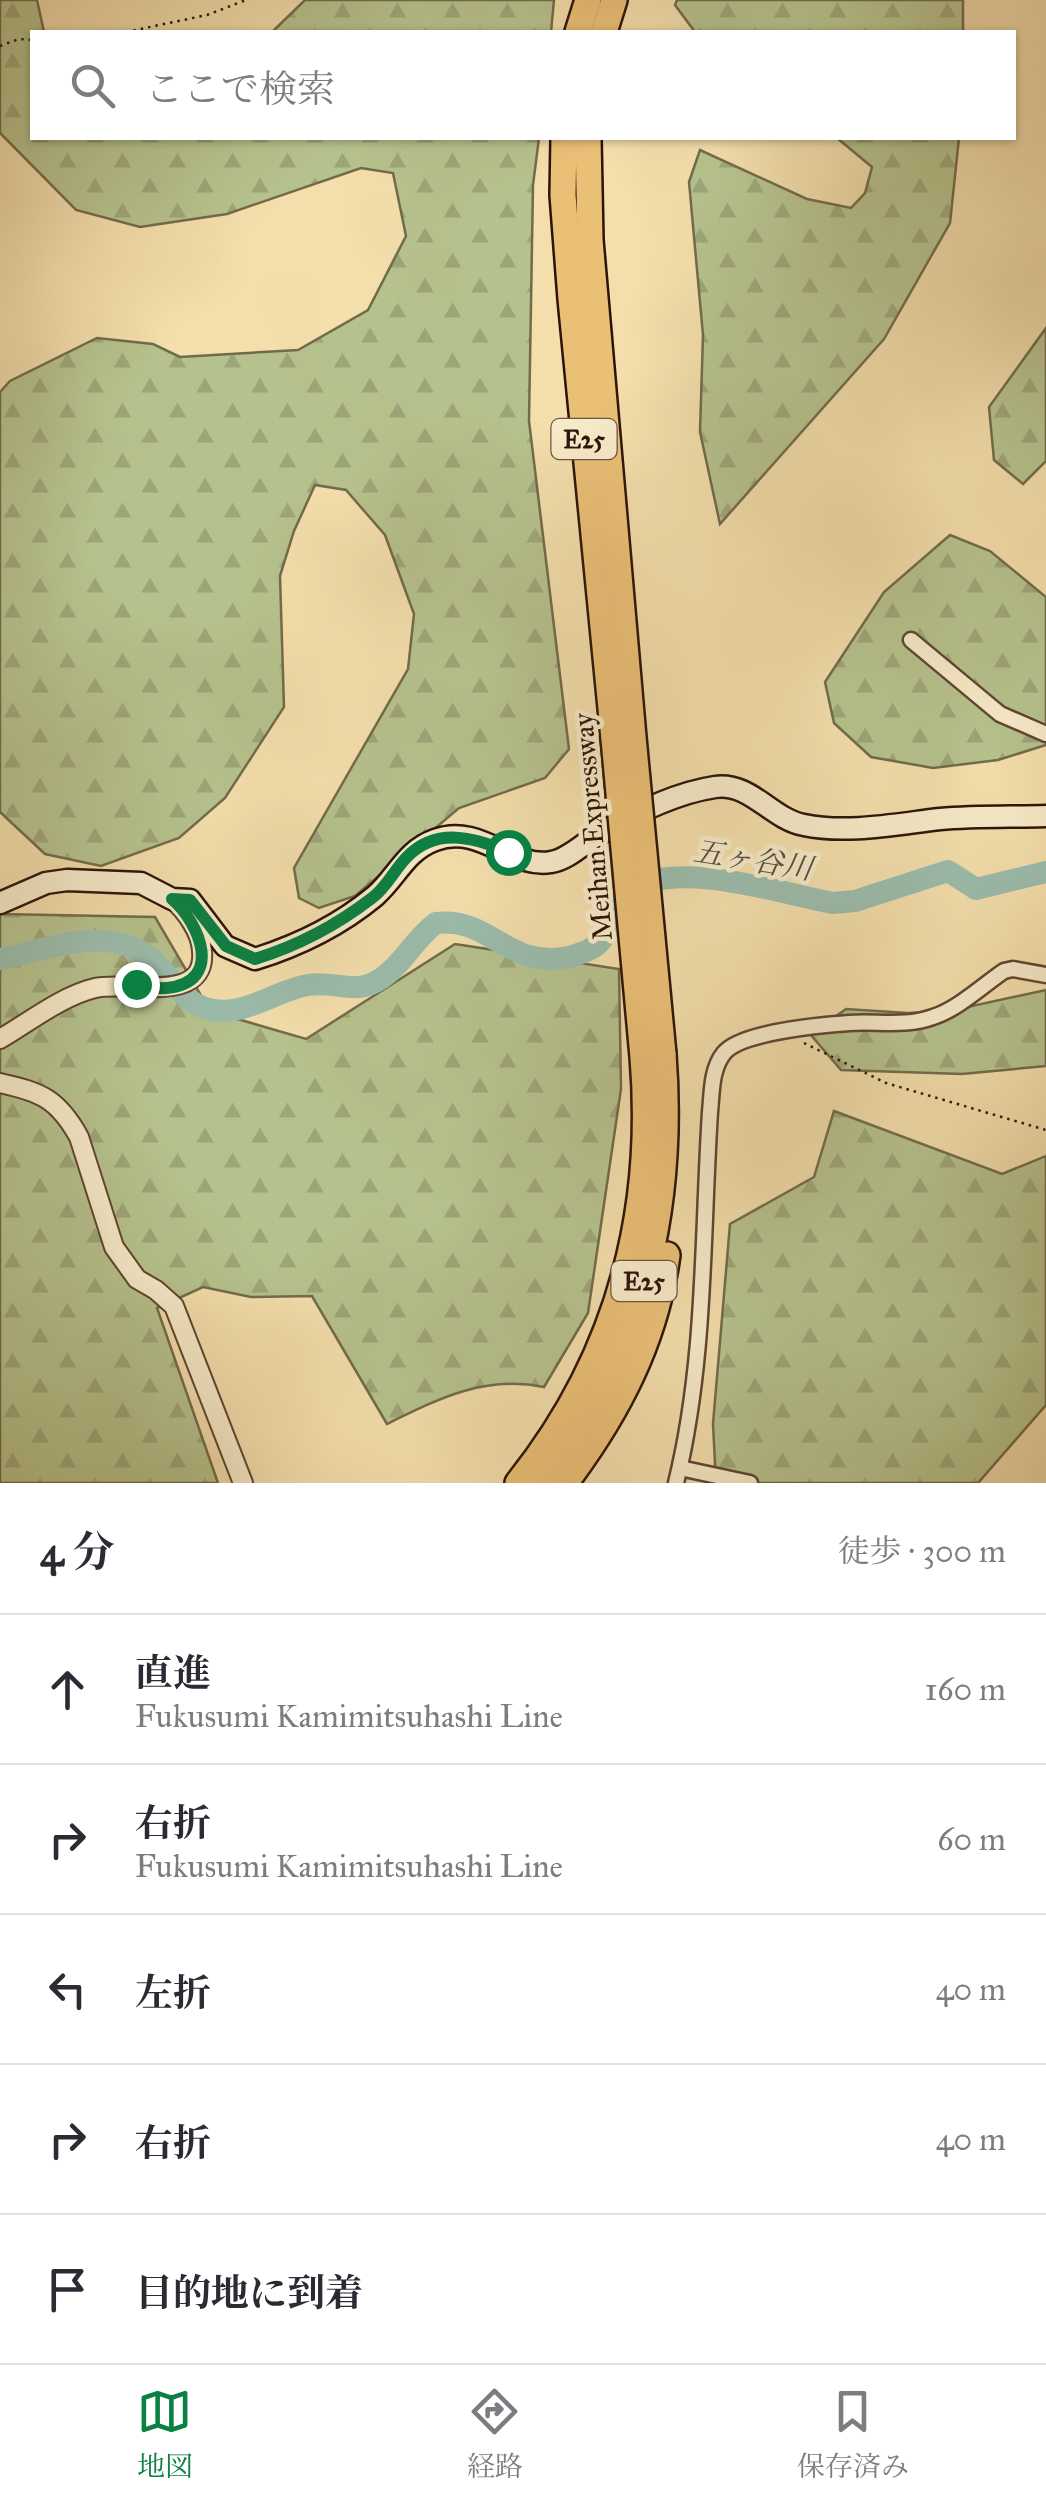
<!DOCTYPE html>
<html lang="ja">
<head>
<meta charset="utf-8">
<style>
  :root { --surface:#fff; --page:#f2f2f3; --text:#2b2b33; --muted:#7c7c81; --line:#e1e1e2; --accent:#0b8043 }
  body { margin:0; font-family:"IM FELL Great Primer","Noto Serif JP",serif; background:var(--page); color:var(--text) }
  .stop { position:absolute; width:30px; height:30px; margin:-22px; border:8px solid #0b8043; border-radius:50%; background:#fff }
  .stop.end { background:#0b8043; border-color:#fff; box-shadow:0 2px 10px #0008 }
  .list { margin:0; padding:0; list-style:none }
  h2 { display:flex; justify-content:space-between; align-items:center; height:130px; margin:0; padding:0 40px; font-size:42px }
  h2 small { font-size:32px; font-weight:400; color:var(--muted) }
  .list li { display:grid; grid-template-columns:65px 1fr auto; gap:30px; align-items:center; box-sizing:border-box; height:150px; padding:0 40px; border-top:2px solid var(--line) }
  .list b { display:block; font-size:38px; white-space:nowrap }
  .list p { margin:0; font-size:32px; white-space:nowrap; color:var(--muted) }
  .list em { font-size:32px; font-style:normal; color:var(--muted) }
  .icon { flex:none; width:55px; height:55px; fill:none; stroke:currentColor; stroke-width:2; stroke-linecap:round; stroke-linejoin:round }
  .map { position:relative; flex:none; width:1046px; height:1483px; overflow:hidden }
  .search { position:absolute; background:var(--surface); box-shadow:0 2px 8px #0004; left:30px; right:30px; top:30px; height:110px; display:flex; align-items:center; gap:25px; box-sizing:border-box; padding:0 35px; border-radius:0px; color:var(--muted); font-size:38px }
  .sheet { height:880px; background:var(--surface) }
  nav { display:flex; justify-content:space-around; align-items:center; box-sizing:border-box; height:140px; border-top:2px solid var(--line); background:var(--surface); font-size:28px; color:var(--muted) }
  nav a { display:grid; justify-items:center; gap:5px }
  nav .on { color:var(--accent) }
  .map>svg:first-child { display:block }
  .forest { fill:url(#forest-firs); stroke:#726b4b; stroke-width:2.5 }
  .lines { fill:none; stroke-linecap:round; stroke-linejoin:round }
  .river { stroke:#9bbcac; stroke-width:22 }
  .minor-casing { stroke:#5e4632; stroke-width:19 }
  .tertiary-casing { stroke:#5e4632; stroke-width:22 }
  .secondary-casing { stroke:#2d1409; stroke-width:25 }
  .motorway-casing { stroke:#2d1409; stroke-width:30 }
  .path { stroke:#2d1409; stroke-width:2.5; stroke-dasharray:2.5 5; stroke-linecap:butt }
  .minor { stroke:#f7eac9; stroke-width:14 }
  .tertiary { stroke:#f7eac9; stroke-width:18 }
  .secondary { stroke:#f7eac9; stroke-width:20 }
  .motorway { stroke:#eabf76; stroke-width:25 }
  .motorway-bridge-casing { stroke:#2d1409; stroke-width:30; stroke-linecap:butt }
  .motorway-bridge { stroke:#eabf76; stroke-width:25 }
  .route { stroke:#0b8043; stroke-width:12 }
  .labels { text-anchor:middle; stroke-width:9; stroke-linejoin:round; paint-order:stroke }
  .shield { fill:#f7eac9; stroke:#6a5443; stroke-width:2.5 }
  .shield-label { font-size:25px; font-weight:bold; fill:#2d1409 }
  .street-label { font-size:28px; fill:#2d1409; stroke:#f7eac9 }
  .water-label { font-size:30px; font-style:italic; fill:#544f42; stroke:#f7eac9 }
</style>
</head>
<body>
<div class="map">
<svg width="1046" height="1483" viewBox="0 0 1046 1483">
  <defs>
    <pattern id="forest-firs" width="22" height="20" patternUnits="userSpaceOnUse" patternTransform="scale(2.5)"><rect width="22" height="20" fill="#b6c28d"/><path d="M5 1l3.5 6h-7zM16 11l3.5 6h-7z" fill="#9da678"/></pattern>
  </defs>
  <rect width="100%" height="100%" fill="#f3deac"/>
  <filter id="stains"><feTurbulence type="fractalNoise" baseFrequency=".002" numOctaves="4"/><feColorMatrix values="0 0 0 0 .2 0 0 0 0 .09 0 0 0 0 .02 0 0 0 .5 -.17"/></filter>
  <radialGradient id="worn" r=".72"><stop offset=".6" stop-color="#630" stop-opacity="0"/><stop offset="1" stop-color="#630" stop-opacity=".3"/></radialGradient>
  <g class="forest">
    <polygon points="0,0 37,0 44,32 32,32 32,138 539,138 533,185 529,421 569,749 545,778 459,808 355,896 319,908 299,898 294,868 408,669 414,614 385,535 346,490 315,485 294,531 280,576 284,707 225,798 179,838 101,866 45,854 0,812 0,392 10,381 97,338 153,344 180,357 298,350 368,310 406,236 393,173 361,168 227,214 140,227 76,210 0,133"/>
    <polygon points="305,0 554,0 551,32 272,32"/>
    <polygon points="677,0 963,0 963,32 695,32 675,5"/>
    <polygon points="837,138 959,138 950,223 884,339 720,524 700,432 703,335 689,182 700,150 807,199 851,208 865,193 872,167"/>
    <polygon points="1046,328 1046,461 1023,484 994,460 989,407"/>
    <polygon points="950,535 990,551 1046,597 1046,745 998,760 933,768 871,757 834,723 825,682 884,592"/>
    <path d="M0,914L155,917L210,1011L306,1039L455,944L619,969L621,1089L588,1313L544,1387C485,1375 440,1398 387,1424L312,1296L251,1297L203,1287L157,1308L218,1483H0Z"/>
    <polygon points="1046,990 1046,1066 962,1074 841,1070 810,1034 846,1009 908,1013 949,1011"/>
    <polygon points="834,1111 1002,1174 1046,1156 1046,1405 978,1483 716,1483 713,1424 730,1224 814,1177"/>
  </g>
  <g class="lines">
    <path class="river" d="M0,959C49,949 113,922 155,962C172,978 181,1000 205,1008C241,1020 273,991 308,985C336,980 355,997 382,978C403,964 415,938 436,923C490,916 507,970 569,957C579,954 590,951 598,944C613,930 614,905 628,889C684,860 774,892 833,903L855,901L948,871L976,889L1046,872"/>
    <g class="minor-casing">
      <g id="minor">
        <polyline points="911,640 1000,714 1046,734"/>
        <polyline points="680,1468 750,1483"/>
        <path d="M676,1483C706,1361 702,1236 710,1112C712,1093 711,1069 724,1053C741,1032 822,1025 849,1023C877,1021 906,1027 933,1017C958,1009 982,986 1004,971L1013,969L1046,975"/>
      </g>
    </g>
    <g class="tertiary-casing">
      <g id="tertiary">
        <path d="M0,1039C29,1022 62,996 95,988C126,980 207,1006 202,951C201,932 186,911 172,899"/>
        <path d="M0,1083C41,1092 58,1099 79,1137L114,1247L137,1279L156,1290L174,1306L243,1483"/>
      </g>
    </g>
    <g class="secondary-casing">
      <path id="secondary" d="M0,903L46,883L67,880L141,883L172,899L190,900L225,946L255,959C297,946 340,925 375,896C397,877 405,851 435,840C480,823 511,869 551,862C567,860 583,844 596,836C631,815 675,793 715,787C751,782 771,819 804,825C847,834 896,824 940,819C975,816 1011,817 1046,816"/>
    </g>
    <g class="motorway-casing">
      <g id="motorway">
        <polyline points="578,32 588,0"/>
        <polyline points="604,32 614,0"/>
        <polyline points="564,138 563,195 571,299 614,739"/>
        <polyline points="588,138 590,240 633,737"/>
        <path d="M518,1483C617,1359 656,1215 643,1057"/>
        <path d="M542,1483C640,1356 675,1213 663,1054"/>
        <path d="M565,1483C617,1414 655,1342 667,1255"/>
      </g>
    </g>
    <g class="path">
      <polyline points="126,32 207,15 246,0"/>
      <polyline points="0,46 19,39 32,40"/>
      <polyline points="804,1043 886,1083 1046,1130"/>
    </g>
    <use href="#minor" class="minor"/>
    <use href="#tertiary" class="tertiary"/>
    <use href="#secondary" class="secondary"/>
    <use href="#motorway" class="motorway"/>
    <g class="motorway-bridge-casing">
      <g id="motorway-bridge">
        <polyline points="633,737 663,1054"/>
        <polyline points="614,739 643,1057"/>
      </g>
    </g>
    <use href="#motorway-bridge" class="motorway-bridge"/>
  </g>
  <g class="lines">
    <path class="route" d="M136,984C146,986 157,989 167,988C224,982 200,923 172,899L190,900L226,946L255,959C297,946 337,925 372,898C387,887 394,870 407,857C436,827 474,837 508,852"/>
  </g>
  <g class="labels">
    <g class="shield">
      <rect x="551.5" y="419" width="65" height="40" rx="8"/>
      <rect x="611.5" y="1261" width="65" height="40" rx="8"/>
    </g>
    <g class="shield-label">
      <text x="584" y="448">E25</text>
      <text x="644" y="1290">E25</text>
    </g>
    <g class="street-label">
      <text transform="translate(592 827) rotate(-95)" y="10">Meihan Expressway</text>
    </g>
    <g class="water-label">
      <text transform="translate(753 860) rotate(9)" y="10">五ヶ谷川</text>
    </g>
  </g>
  <rect width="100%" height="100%" filter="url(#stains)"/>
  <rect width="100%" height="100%" fill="url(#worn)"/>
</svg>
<div class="stop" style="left:508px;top:852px"></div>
<div class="stop end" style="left:136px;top:984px"></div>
<div class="search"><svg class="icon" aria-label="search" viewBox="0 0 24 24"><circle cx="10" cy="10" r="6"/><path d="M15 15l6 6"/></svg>ここで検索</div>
</div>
<section class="sheet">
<h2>4 分<small>徒歩 · 300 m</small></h2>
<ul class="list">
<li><svg class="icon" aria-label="ahead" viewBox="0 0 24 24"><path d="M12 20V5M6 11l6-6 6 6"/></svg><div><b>直進</b><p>Fukusumi Kamimitsuhashi Line</p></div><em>160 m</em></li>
<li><svg class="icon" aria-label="right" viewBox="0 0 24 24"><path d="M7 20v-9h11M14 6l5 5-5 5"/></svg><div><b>右折</b><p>Fukusumi Kamimitsuhashi Line</p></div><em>60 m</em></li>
<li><svg class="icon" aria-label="left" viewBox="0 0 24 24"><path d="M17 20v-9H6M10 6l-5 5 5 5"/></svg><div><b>左折</b></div><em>40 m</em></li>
<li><svg class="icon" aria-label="right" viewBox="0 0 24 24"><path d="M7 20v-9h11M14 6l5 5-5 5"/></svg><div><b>右折</b></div><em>40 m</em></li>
<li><svg class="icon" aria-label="arrive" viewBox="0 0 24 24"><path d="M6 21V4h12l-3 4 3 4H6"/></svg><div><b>目的地に到着</b></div></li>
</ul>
</section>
<nav>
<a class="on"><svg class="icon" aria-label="map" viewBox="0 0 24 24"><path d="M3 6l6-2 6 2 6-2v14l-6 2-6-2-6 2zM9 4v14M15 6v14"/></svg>地図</a>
<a><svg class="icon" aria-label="directions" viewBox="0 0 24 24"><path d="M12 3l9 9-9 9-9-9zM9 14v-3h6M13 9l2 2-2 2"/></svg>経路</a>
<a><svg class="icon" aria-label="saved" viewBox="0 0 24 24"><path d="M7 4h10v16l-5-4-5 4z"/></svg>保存済み</a>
</nav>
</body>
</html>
